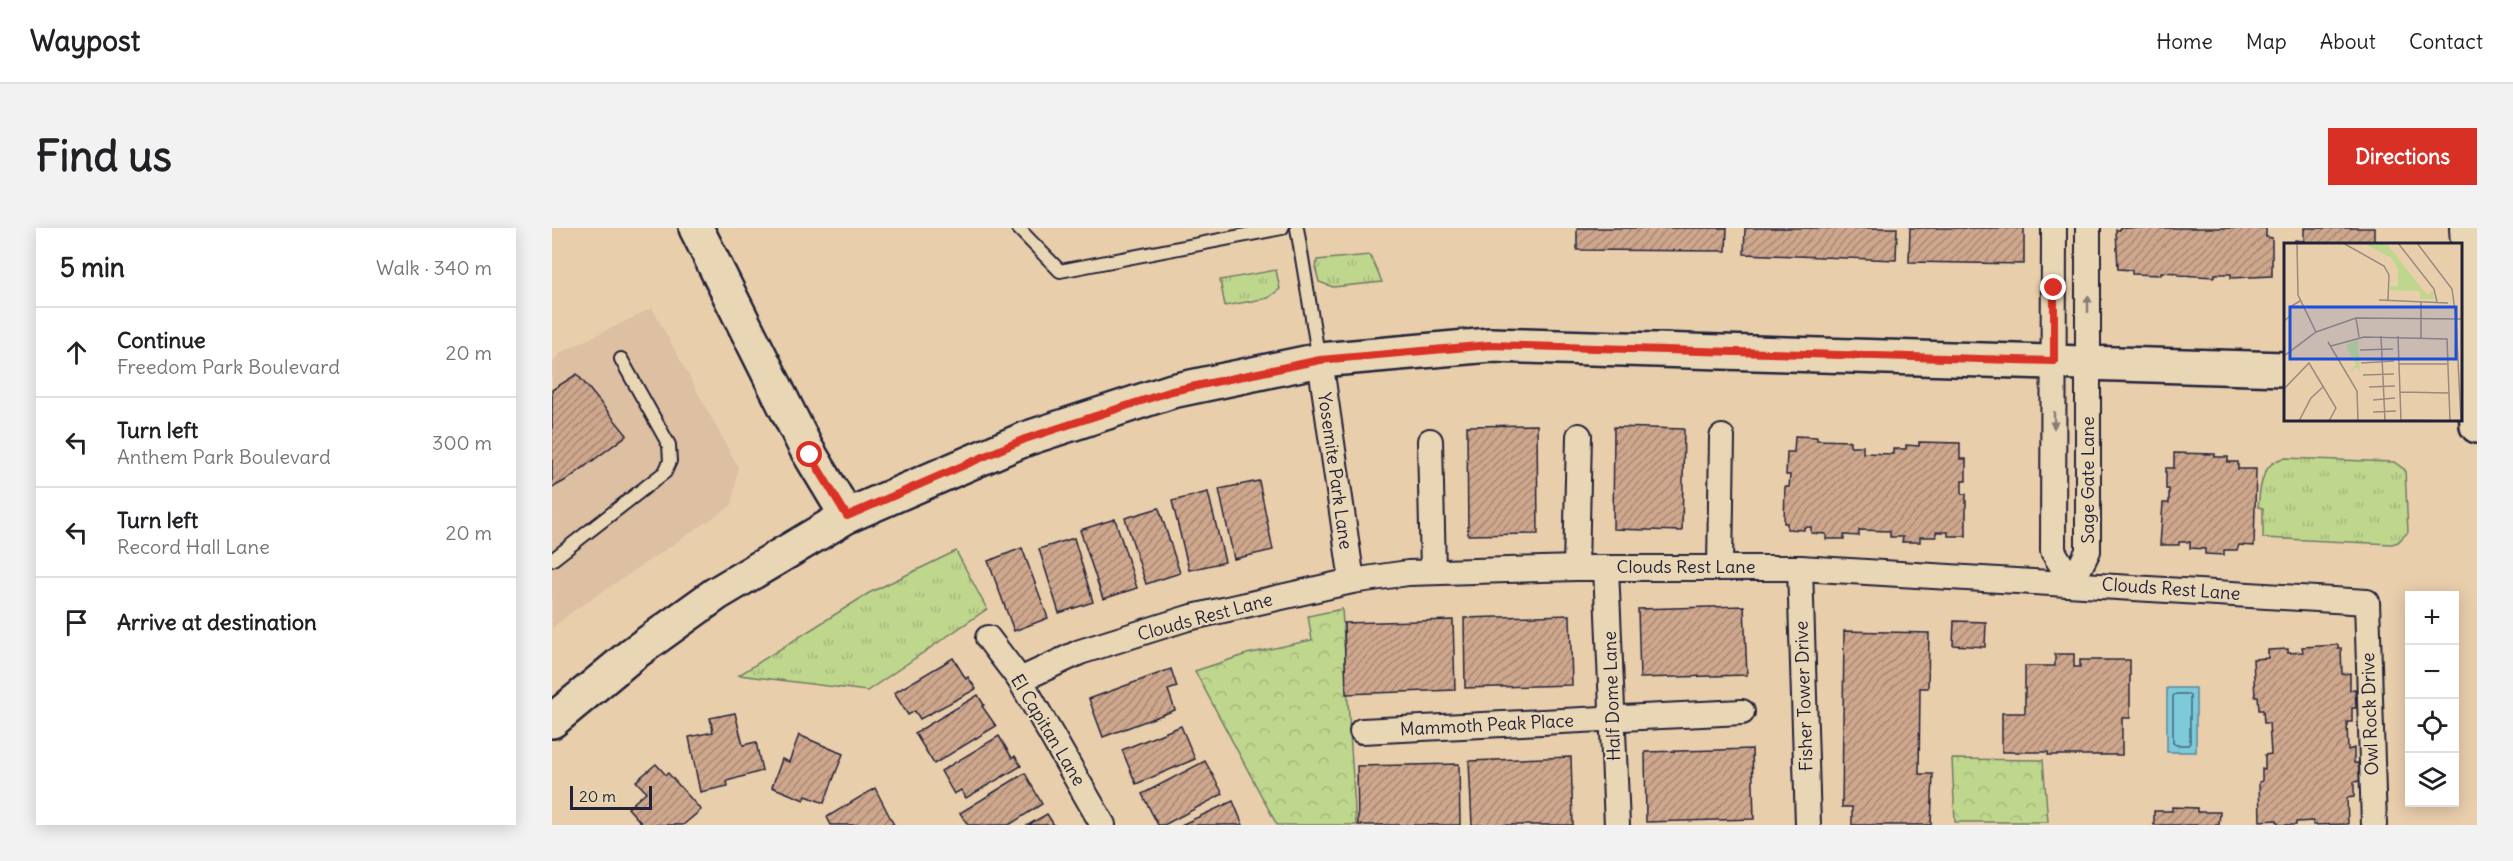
<!DOCTYPE html>
<html lang="en">
<head>
<meta charset="utf-8">
<style>
  :root { --surface:#fff; --page:#f2f2f2; --text:#202124; --muted:#757577; --line:#e0e0e0; --accent:#d93025 }
  body { margin:0; font-family:Delius,sans-serif; background:var(--page); color:var(--text) }
  .controls { position:absolute; right:18px; bottom:18px; display:grid; overflow:hidden; border-radius:0px; box-shadow:0 3px 15px #0003 }
  .controls button { width:54px; height:54px; display:grid; place-items:center; padding:0; border:0; border-bottom:2px solid var(--line); background:var(--surface); color:var(--text); font:30px sans-serif }
  .scale { position:absolute; left:18px; bottom:15px; width:82px; box-sizing:border-box; padding-left:6px; border:3px solid #22223b; border-top:0; font-size:16px; line-height:21px; white-space:nowrap; color:#22223b; -webkit-text-stroke:4px #e9d6b4; paint-order:stroke }
  .stop { position:absolute; width:18px; height:18px; margin:-14px; border:4px solid #d93025; border-radius:50%; background:#fff }
  .stop.end { background:#d93025; border-color:#fff; box-shadow:0 2px 6px #0008 }
  .list { margin:0; padding:0; list-style:none }
  h2 { display:flex; justify-content:space-between; align-items:center; height:78px; margin:0; padding:0 24px; font-size:26px }
  h2 small { font-size:20px; font-weight:400; color:var(--muted) }
  .list li { display:grid; grid-template-columns:39px 1fr auto; gap:18px; align-items:center; box-sizing:border-box; height:90px; padding:0 24px; border-top:2px solid var(--line) }
  .list b { display:block; font-size:22px; white-space:nowrap }
  .list p { margin:0; font-size:20px; white-space:nowrap; color:var(--muted) }
  .list em { font-size:20px; font-style:normal; color:var(--muted) }
  .icon { flex:none; width:33px; height:33px; fill:none; stroke:currentColor; stroke-width:2; stroke-linecap:round; stroke-linejoin:round }
  .map { position:relative; flex:none; width:1925px; height:597px; overflow:hidden; border-radius:0px }
  header { display:flex; align-items:center; gap:36px; box-sizing:border-box; height:84px; padding:0 30px; background:var(--surface); border-bottom:2px solid var(--line) }
  header strong { font-size:28px }
  nav { display:flex; gap:33px; margin-inline-start:auto; font-size:21px }
  .intro { display:flex; align-items:center; justify-content:space-between; box-sizing:border-box; height:144px; padding:0 36px }
  h1 { margin:0; font-size:42px }
  .button { padding:15px 27px; border-radius:0px; background:var(--accent); color:#fff; font-size:21px; font-weight:700 }
  main { display:flex; gap:36px; padding:0 36px }
  aside { flex:1; background:var(--surface); border-radius:0px; box-shadow:0 3px 15px #0003 }
  .map>svg:first-child { display:block }
  .built { fill:#ddbfa1 }
  .grass { fill:url(#grass-tufts); stroke:#707c64; stroke-width:1.5 }
  .park { fill:url(#park-crowns); stroke:#707c64; stroke-width:1.5 }
  .water { fill:#7dcbda; stroke:#59879a; stroke-width:1.5 }
  .lines { fill:none; stroke-linecap:round; stroke-linejoin:round }
  .shore { stroke:#46667b; stroke-width:1.5 }
  .building { fill:url(#building-hatch); stroke:#22223b; stroke-width:1.5 }
  .service-casing { stroke:#22223b; stroke-width:16 }
  .minor-casing { stroke:#22223b; stroke-width:28 }
  .tertiary-casing { stroke:#22223b; stroke-width:34 }
  .secondary-casing { stroke:#22223b; stroke-width:38 }
  .service { stroke:#e9d6b4; stroke-width:12 }
  .minor { stroke:#e9d6b4; stroke-width:24 }
  .tertiary { stroke:#e9d6b4; stroke-width:30 }
  .secondary { stroke:#e9d6b4; stroke-width:33 }
  .oneway { fill:#867c78 }
  .route { stroke:#d93025; stroke-width:8 }
  .labels { text-anchor:middle; stroke-width:4.5; stroke-linejoin:round; paint-order:stroke }
  .street-label { font-size:18px; fill:#22223b; stroke:#e9d6b4 }
  .inset-road { fill:none; stroke:#99897f; stroke-width:1.5 }
  .view { fill:#1d4ed8; fill-opacity:0.15; stroke:#1d4ed8; stroke-width:3 }
  .inset-edge { fill:none; stroke:#22223b; stroke-width:3 }
</style>
</head>
<body>
<header>
<strong>Waypost</strong>
<nav><a>Home</a><a>Map</a><a>About</a><a>Contact</a></nav>
</header>
<div class="intro"><h1>Find us</h1><a class="button">Directions</a></div>
<main>
<aside>
<h2>5 min<small>Walk · 340 m</small></h2>
<ul class="list">
<li><svg class="icon" aria-label="ahead" viewBox="0 0 24 24"><path d="M12 20V5M6 11l6-6 6 6"/></svg><div><b>Continue</b><p>Freedom Park Boulevard</p></div><em>20 m</em></li>
<li><svg class="icon" aria-label="left" viewBox="0 0 24 24"><path d="M17 20v-9H6M10 6l-5 5 5 5"/></svg><div><b>Turn left</b><p>Anthem Park Boulevard</p></div><em>300 m</em></li>
<li><svg class="icon" aria-label="left" viewBox="0 0 24 24"><path d="M17 20v-9H6M10 6l-5 5 5 5"/></svg><div><b>Turn left</b><p>Record Hall Lane</p></div><em>20 m</em></li>
<li><svg class="icon" aria-label="arrive" viewBox="0 0 24 24"><path d="M6 21V4h12l-3 4 3 4H6"/></svg><div><b>Arrive at destination</b></div></li>
</ul>
</aside>
<div class="map">
<svg width="1925" height="597" viewBox="0 0 1925 597">
  <defs>
    <pattern id="grass-tufts" width="24" height="20" patternUnits="userSpaceOnUse" patternTransform="scale(1.5)"><rect width="24" height="20" fill="#bfd68d"/><path d="M3 7l-1-3M5 7V3M7 7l1-3M15 17l-1-3M17 17v-4M19 17l1-3" fill="none" stroke="#a4b77b"/></pattern>
    <pattern id="park-crowns" width="20" height="18" patternUnits="userSpaceOnUse" patternTransform="scale(1.5)"><rect width="20" height="18" fill="#bfd68d"/><path d="M2 6a3 3 0 1 1 6 0M12 15a3 3 0 1 1 6 0" fill="none" stroke="#a4b77b"/></pattern>
    <pattern id="building-hatch" width="6" height="6" patternUnits="userSpaceOnUse" patternTransform="scale(1.5)"><rect width="6" height="6" fill="#cea78d"/><path d="M-1 1l2-2M0 6l6-6M5 7l2-2" fill="none" stroke="#a78874"/></pattern>
  </defs>
  <rect width="100%" height="100%" fill="#e9ceac"/>
  <filter id="ink" filterUnits="userSpaceOnUse"><feTurbulence type="fractalNoise" baseFrequency=".0167" numOctaves="2"/><feDisplacementMap in="SourceGraphic" scale="12" xChannelSelector="R" yChannelSelector="G"/><feConvolveMatrix kernelMatrix="1 2 1 2 8 2 1 2 1" color-interpolation-filters="sRGB"/></filter>
  <g filter="url(#ink)">
    <polygon class="built" points="100,80 186,239 180,277 17,386 0,400 0,136 8,125"/>
    <g class="grass">
      <polygon points="818,27 830,54 781,59 767,54 764,42 765,32"/>
      <polygon points="724,42 728,61 716,70 673,78 668,52"/>
      <path d="M1733,230L1842,234L1853,242L1856,304L1846,314L1840,316L1711,310V280L1706,279C1708,260 1709,234 1733,230Z"/>
      <polygon points="404,323 435,381 315,463 187,447 317,365"/>
    </g>
    <g class="park">
      <polygon points="790,381 804,597 725,597 643,443 695,426 760,412 756,388"/>
      <polygon points="1400,531 1491,532 1496,594 1403,594"/>
    </g>
    <rect class="water" x="1615" y="460" width="29" height="64"/>
    <g class="lines">
      <polygon class="shore" points="1624,466 1636,466 1638,468 1638,515 1636,517 1624,517 1621,515 1621,468"/>
    </g>
    <g class="building">
      <polygon points="1025,0 1175,0 1174,23 1025,22"/>
      <polygon points="1193,0 1345,0 1344,32 1192,26"/>
      <polygon points="1358,0 1472,0 1472,36 1357,34"/>
      <polygon points="1568,0 1714,0 1714,9 1720,10 1720,48 1679,50 1679,46 1663,46 1663,49 1626,47 1626,45 1609,44 1609,47 1580,46 1580,42 1566,41 1564,2 1568,2"/>
      <polygon points="1752,0 1822,0 1822,16 1743,16 1743,12 1752,13"/>
      <polygon points="25,146 75,207 16,251 0,260 0,162"/>
      <polygon points="985,197 986,306 916,307 915,198"/>
      <polygon points="1062,199 1132,201 1130,303 1061,301"/>
      <polygon points="1243,208 1265,209 1265,212 1298,213 1298,218 1311,218 1311,225 1341,226 1341,221 1354,221 1354,217 1367,218 1367,214 1408,215 1408,231 1414,231 1414,253 1410,253 1410,266 1414,266 1414,308 1396,308 1396,304 1384,304 1384,309 1368,309 1368,314 1350,314 1351,309 1338,309 1338,303 1307,302 1307,308 1292,307 1292,311 1274,311 1274,306 1259,305 1259,299 1252,299 1252,302 1235,301 1235,295 1232,295 1233,259 1237,259 1238,247 1234,247 1235,224 1242,224"/>
      <polygon points="1622,225 1663,226 1663,229 1676,229 1676,234 1686,234 1686,241 1704,241 1702,318 1687,317 1685,322 1672,322 1672,327 1653,326 1653,321 1638,320 1638,314 1627,314 1627,317 1608,317 1611,275 1617,275 1617,261 1614,261 1614,240 1622,240"/>
      <polygon points="707,253 721,322 682,331 667,261"/>
      <polygon points="656,264 673,334 637,342 620,273"/>
      <polygon points="607,280 628,345 594,356 573,290"/>
      <polygon points="563,291 585,360 551,371 528,302"/>
      <polygon points="522,310 541,374 507,385 487,321"/>
      <polygon points="470,320 496,390 462,403 436,333"/>
      <polygon points="1192,378 1195,447 1088,450 1086,381"/>
      <polygon points="1018,387 1020,457 913,460 912,390"/>
      <polygon points="901,392 903,462 794,466 792,395"/>
      <polygon points="1402,393 1434,394 1433,419 1401,417"/>
      <polygon points="1292,403 1377,405 1376,460 1368,460 1367,546 1381,546 1379,597 1300,597 1300,579 1290,579"/>
      <polygon points="1786,417 1786,420 1789,420 1790,446 1798,445 1798,462 1803,461 1804,480 1800,480 1800,494 1795,494 1796,522 1802,520 1802,535 1806,535 1808,553 1802,554 1802,569 1795,570 1796,596 1761,597 1761,593 1744,594 1744,597 1726,597 1725,592 1708,593 1707,554 1710,553 1710,541 1713,541 1713,527 1719,526 1717,495 1712,495 1711,482 1707,482 1706,469 1703,469 1701,431 1716,430 1716,422 1736,421 1736,425 1751,424 1750,419"/>
      <polygon points="1503,426 1522,426 1522,439 1528,439 1528,432 1578,432 1578,490 1570,490 1570,527 1496,527 1496,524 1450,524 1450,485 1473,485 1473,438 1503,438"/>
      <polygon points="401,430 414,451 416,449 424,461 368,491 363,483 356,487 342,465"/>
      <polygon points="619,441 625,459 616,462 623,482 551,509 537,471"/>
      <polygon points="426,467 432,477 430,478 444,498 382,536 363,505"/>
      <polygon points="183,485 191,517 204,514 210,543 175,553 176,558 148,564 137,509 161,504 158,490"/>
      <polygon points="629,498 643,531 584,556 570,522"/>
      <polygon points="247,507 291,526 272,575 254,568 252,572 220,559 230,531 237,534"/>
      <polygon points="447,508 460,530 463,528 469,538 414,570 409,562 402,566 389,543"/>
      <polygon points="1200,521 1202,591 1094,594 1093,524"/>
      <polygon points="1019,529 1021,597 920,597 917,533"/>
      <polygon points="653,533 671,566 612,597 606,597 590,566"/>
      <polygon points="104,536 114,547 116,545 149,582 131,597 91,597 76,580 94,564 84,553"/>
      <polygon points="907,536 908,597 806,597 805,538"/>
      <polygon points="473,545 490,576 457,597 416,597 408,585"/>
      <polygon points="323,560 342,597 279,597 275,589"/>
      <polygon points="681,573 691,597 629,597"/>
      <polygon points="1620,579 1645,580 1645,584 1668,584 1667,597 1602,597 1602,583 1620,583"/>
      <polygon points="495,586 502,597 476,597"/>
    </g>
    <g class="lines">
      <g class="service-casing">
        <g id="service">
          <polyline points="466,0 508,43 730,0"/>
          <polyline points="745,0 767,132"/>
          <polyline points="0,332 113,244 118,233 117,217 69,131"/>
        </g>
      </g>
      <g class="minor-casing">
        <g id="minor">
          <polyline points="1502,0 1501,323 1520,355"/>
          <polyline points="768,132 800,353"/>
          <polyline points="878,213 881,343"/>
          <polyline points="1168,338 1170,209"/>
          <polyline points="1024,340 1027,208"/>
          <polyline points="1054,340 1065,597"/>
          <polyline points="1248,340 1256,597"/>
          <polyline points="1520,355 1536,323 1536,0"/>
          <polyline points="436,410 468,452 551,597"/>
          <polyline points="468,452 528,424 636,390 800,353 856,345 1024,340 1248,340 1815,374 1822,597"/>
          <polyline points="810,503 1190,484"/>
        </g>
      </g>
      <g class="tertiary-casing">
        <polyline id="tertiary" points="1913,0 1922,147"/>
      </g>
      <g class="secondary-casing">
        <g id="secondary">
          <polyline points="144,0 254,220 295,288"/>
          <polyline points="1922,147 1925,198"/>
          <polyline points="0,493 82,425 164,366 295,288 473,211 620,163 768,132 938,117 1733,141"/>
        </g>
      </g>
      <use href="#service" class="service"/>
      <use href="#minor" class="minor"/>
      <use href="#tertiary" class="tertiary"/>
      <use href="#secondary" class="secondary"/>
    </g>
    <defs><path id="oneway-solid" d="M-6-.8H1V-3.2L6.5 0L1 3.2V.8H-6Z" transform="scale(1.5)"/></defs>
    <g class="oneway">
      <use href="#oneway-solid" transform="translate(1536 76) rotate(-90)"/>
      <use href="#oneway-solid" transform="translate(1502 192) rotate(90)"/>
    </g>
  </g>
  <g class="lines" filter="url(#ink)">
    <polyline class="route" points="258,227 295,288 473,211 620,163 768,132 938,117 1502,133 1502,60"/>
  </g>
  <g class="labels">
    <g class="street-label">
      <text transform="translate(783 243) rotate(82)" y="6">Yosemite Park Lane</text>
      <text transform="translate(1536 252) rotate(-90)" y="6">Sage Gate Lane</text>
      <text x="1134" y="345">Clouds Rest Lane</text>
      <text transform="translate(1619 361) rotate(4)" y="6">Clouds Rest Lane</text>
      <text transform="translate(653 389) rotate(-15)" y="6">Clouds Rest Lane</text>
      <text transform="translate(1060 468) rotate(-92)" y="6">Half Dome Lane</text>
      <text transform="translate(1252 468) rotate(-92)" y="6">Fisher Tower Drive</text>
      <text transform="translate(1818 486) rotate(-92)" y="6">Owl Rock Drive</text>
      <text transform="translate(935 497) rotate(-3)" y="6">Mammoth Peak Place</text>
      <text transform="translate(496 502) rotate(59)" y="6">El Capitan Lane</text>
    </g>
  </g>
  <g transform="translate(1732 15)">
    <rect width="178" height="178" fill="#e9ceac"/>
    <path d="M79,0H102L143,52L149,48L150,56H136V48L106,47V43H114V27L108,15ZM74,97L76,129L73,124L64,130L72,122L62,102Z" fill="#bfd68d"/>
    <path class="inset-road" d="M13,0L14,52L32,89M59,0L100,23L105,32L104,57M114,0L150,46L153,59M133,0L168,46L172,75M95,57L164,60M137,62V95M72,75L75,94M172,77L177,178M0,78L6,73V64L16,58M97,93L101,178M114,93L117,178M137,95V59M44,99L73,148L74,178M47,103L80,94L163,96L166,178M76,107L109,106M0,113L32,89L72,75L179,76M77,120L110,118M115,121H163M79,132L110,131M85,144L111,143M0,146L25,120L52,165L45,178M116,149L165,150M89,157L111,155M89,169L112,168M117,177L166,178M15,178L27,155L40,143"/>
    <path class="view" d="M6,64H172V116H6Z"/>
    <rect width="178" height="178" class="inset-edge"/>
  </g>
</svg>
<div class="controls">
<button>+</button>
<button>−</button>
<button><svg class="icon" aria-label="locate" viewBox="0 0 24 24"><circle cx="12" cy="12" r="6"/><path d="M12 2v4M12 18v4M2 12h4M18 12h4"/></svg></button>
<button><svg class="icon" aria-label="layers" viewBox="0 0 24 24"><path d="M12 4l9 5-9 5-9-5zM3 14l9 5 9-5"/></svg></button>
</div>
<div class="scale">20 m</div>
<div class="stop" style="left:258px;top:227px"></div>
<div class="stop end" style="left:1502px;top:60px"></div>
</div>
</main>
</body>
</html>
